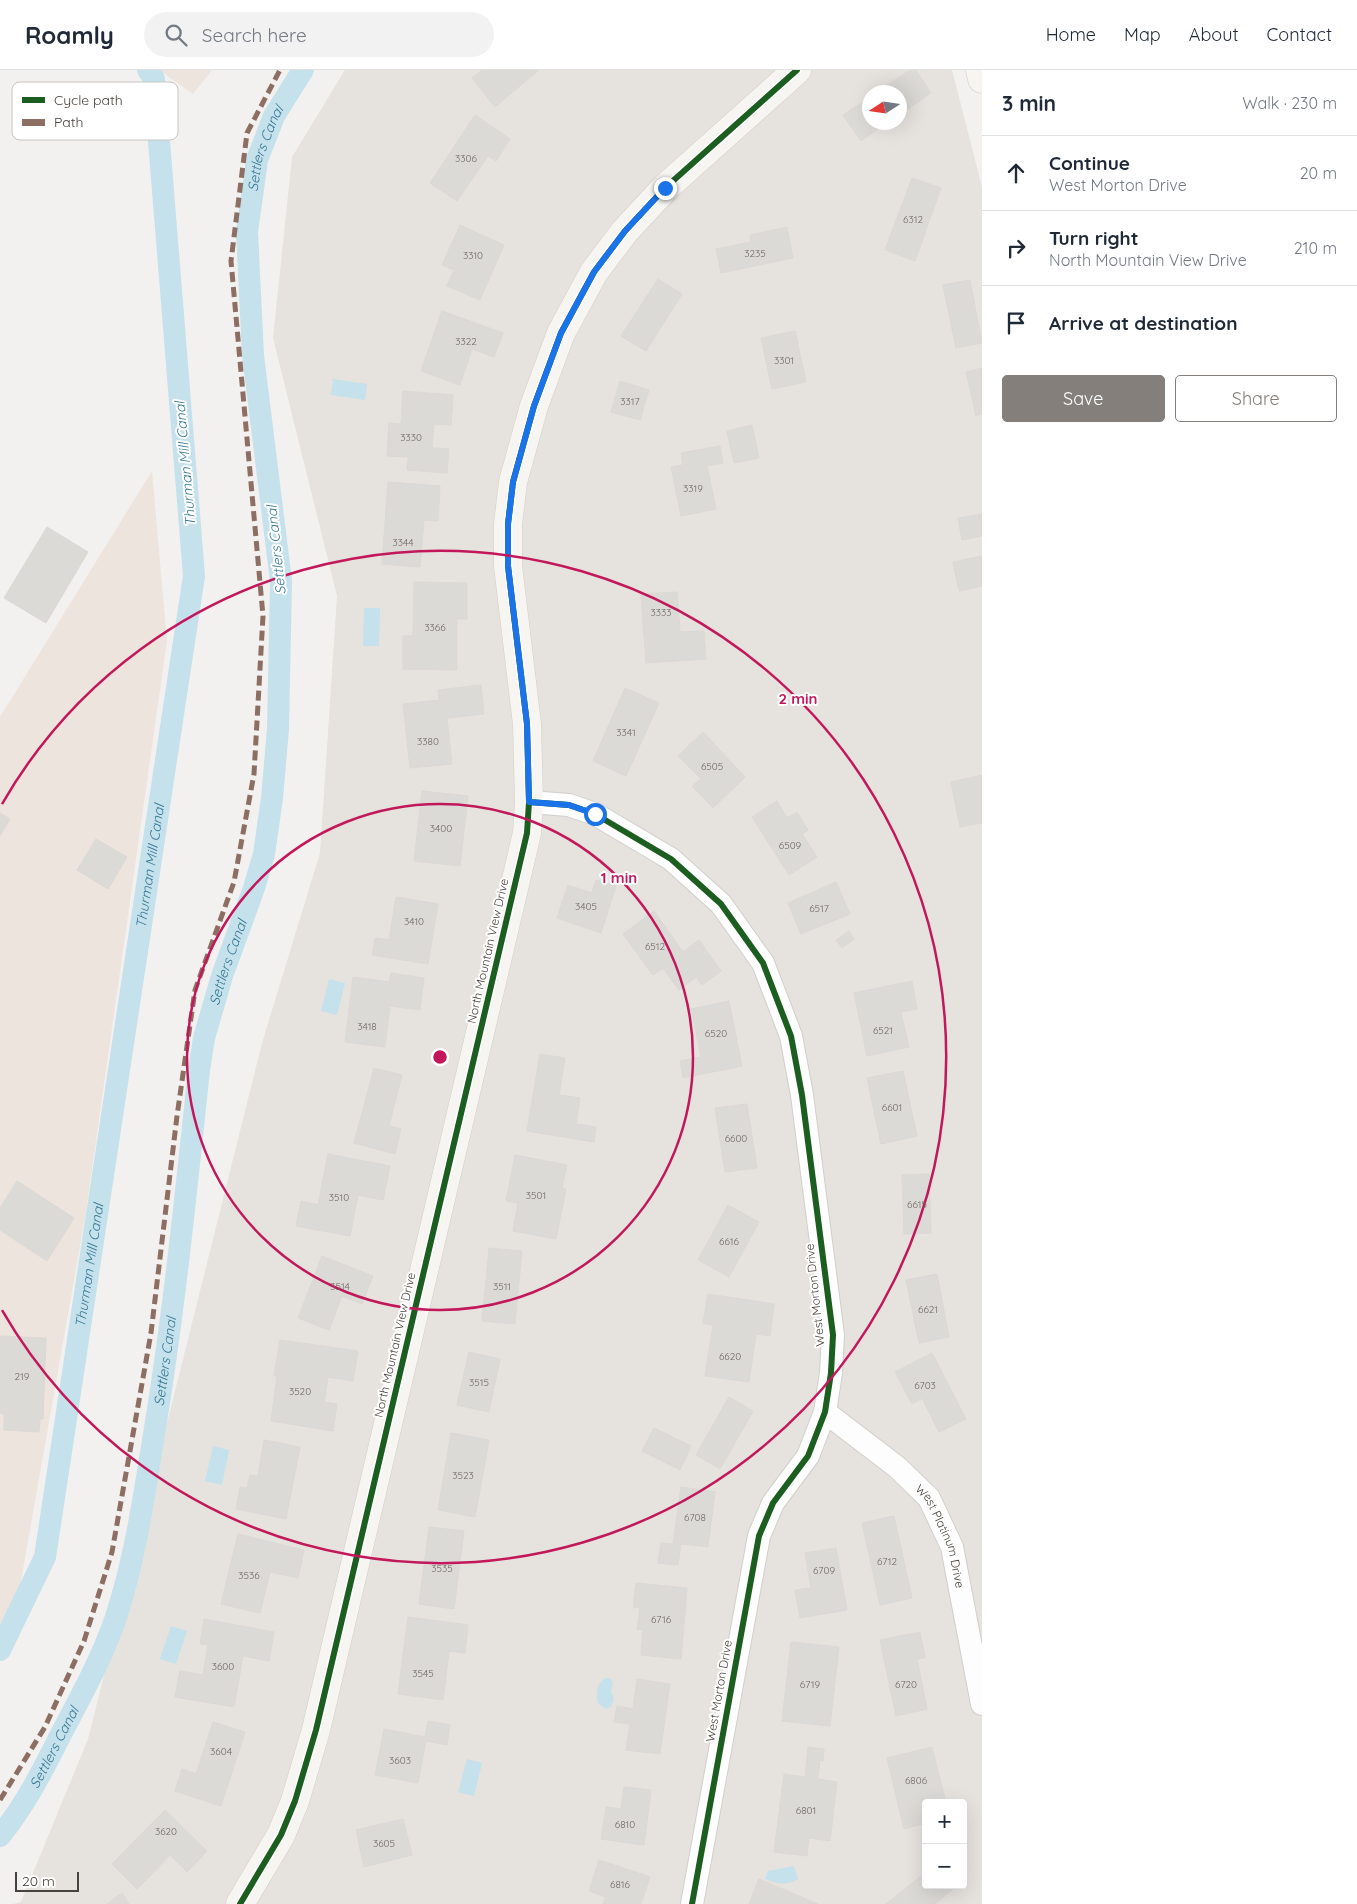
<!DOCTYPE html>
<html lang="en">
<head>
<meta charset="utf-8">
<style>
  :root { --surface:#fff; --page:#f2f2f3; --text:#1f2937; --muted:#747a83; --line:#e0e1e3; --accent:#847f7a }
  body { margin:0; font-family:Quicksand,sans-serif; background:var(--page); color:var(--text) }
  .controls { position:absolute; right:15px; bottom:15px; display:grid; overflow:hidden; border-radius:5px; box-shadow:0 5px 20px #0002 }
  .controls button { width:45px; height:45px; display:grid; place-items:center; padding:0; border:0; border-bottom:1px solid var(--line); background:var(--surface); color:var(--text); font:25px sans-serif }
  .compass { position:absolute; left:862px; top:15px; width:45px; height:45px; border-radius:50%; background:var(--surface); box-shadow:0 5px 20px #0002; rotate:258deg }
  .scale { position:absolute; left:15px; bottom:12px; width:64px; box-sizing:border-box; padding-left:5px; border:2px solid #49413b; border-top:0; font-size:14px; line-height:18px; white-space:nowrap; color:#49413b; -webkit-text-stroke:4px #fff; paint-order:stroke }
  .stop { position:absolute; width:15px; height:15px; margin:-11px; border:4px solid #1a73e8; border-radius:50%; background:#fff }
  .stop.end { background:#1a73e8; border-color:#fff; box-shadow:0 1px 5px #0008 }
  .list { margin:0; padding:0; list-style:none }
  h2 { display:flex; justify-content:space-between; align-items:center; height:65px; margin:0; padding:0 20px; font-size:21px }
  h2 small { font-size:16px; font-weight:400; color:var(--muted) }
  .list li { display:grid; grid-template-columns:32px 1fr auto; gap:15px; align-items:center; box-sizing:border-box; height:75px; padding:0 20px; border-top:1px solid var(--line) }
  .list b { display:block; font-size:19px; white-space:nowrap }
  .list p { margin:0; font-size:16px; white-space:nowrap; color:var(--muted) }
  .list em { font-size:16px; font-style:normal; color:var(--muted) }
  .actions { display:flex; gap:10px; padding:15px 20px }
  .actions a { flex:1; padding:11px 0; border:1px solid var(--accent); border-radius:5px; text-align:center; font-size:18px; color:var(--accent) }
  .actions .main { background:var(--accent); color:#fff }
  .icon { flex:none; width:28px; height:28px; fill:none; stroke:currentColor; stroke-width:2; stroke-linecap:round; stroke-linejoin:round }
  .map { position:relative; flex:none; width:982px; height:1834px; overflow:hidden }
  header { display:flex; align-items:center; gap:30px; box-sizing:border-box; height:70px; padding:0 25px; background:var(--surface); border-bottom:1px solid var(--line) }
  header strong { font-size:24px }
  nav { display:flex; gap:28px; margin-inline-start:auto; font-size:18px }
  .search { width:350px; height:45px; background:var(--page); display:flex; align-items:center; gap:12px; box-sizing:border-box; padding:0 18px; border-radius:28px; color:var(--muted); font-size:19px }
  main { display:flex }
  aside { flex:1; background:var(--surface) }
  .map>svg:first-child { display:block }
  .residential { fill:#e6e2dd; fill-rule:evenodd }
  .commercial { fill:#ede4dd }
  .water { fill:#c4e1ec }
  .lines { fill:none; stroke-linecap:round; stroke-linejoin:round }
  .canal { stroke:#c4e1ec; stroke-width:22 }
  .building { fill:#dcdad7; stroke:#dbd8d5 }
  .street-casing { stroke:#d1cfcc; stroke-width:24 }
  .secondary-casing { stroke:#d3cec7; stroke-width:29 }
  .street { stroke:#fdfdfd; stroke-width:22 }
  .secondary { stroke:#f7f5f2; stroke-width:28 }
  .quiet { stroke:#8d6e63; stroke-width:5; stroke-dasharray:10 5; stroke-linecap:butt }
  .cycleway-casing { stroke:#fff; stroke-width:9 }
  .cycleway { stroke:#1b5e20; stroke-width:6 }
  .route { stroke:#1a73e8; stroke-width:6 }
  .ring { fill:none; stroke:#c2185b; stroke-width:2.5 }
  .labels { text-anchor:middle; stroke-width:4; stroke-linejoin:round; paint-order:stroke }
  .number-label { font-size:10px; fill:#6e6863 }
  .street-label { font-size:12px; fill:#49413b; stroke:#fff }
  .water-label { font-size:14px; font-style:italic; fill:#377994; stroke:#fff }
  .key { fill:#fff; stroke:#c8c6c4; stroke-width:1 }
  .key-label { font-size:14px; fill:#49413b }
  .centre { fill:#c2185b; stroke:#fff; stroke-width:2.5 }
  .ring-label { font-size:15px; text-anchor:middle; font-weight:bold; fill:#c2185b; stroke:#fff; stroke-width:4; stroke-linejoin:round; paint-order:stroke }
</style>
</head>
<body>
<header>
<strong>Roamly</strong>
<div class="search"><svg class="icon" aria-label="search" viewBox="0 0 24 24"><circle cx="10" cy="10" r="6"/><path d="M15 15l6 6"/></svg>Search here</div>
<nav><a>Home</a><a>Map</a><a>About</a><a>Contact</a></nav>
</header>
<main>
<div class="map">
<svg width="982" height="1834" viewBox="0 0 982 1834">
  <rect width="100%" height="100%" fill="#f3f1ef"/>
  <path class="residential" d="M345,0H952L982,117V1834H13L21,1832L88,1669L262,973L320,783L337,526L273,268L292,87ZM869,22H899V52H869ZM926,1733H963V1815H926Z"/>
  <g class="commercial">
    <polygon points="159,0 212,0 193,24"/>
    <polygon points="152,401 167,571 85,1148 18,1528 0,1564 0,647"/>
  </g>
  <g class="water">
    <polygon points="333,309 367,314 365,330 331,325"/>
    <polygon points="364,538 380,538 379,576 363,576"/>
    <polygon points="329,909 345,913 337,945 321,941"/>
    <polygon points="213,1376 229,1380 222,1415 205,1411"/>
    <polygon points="171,1556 187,1561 176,1594 160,1589"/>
    <path d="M606,1608H610L613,1612L611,1621L614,1629L611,1637L606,1639L598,1633C596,1623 596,1613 606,1608Z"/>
    <polygon points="467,1689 482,1693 474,1726 458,1722"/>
    <path d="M794,1796L798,1809C786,1816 778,1814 765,1809L768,1801Z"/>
  </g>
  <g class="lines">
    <g class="canal">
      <path id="s1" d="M0,1580L45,1487L194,506L154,9L148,0"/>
      <path id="s2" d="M0,1766C24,1737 43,1700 60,1666C80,1628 101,1590 115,1550C135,1490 144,1426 154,1364C174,1243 186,1122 199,1000L204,968L222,906L254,818L264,784L272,728L278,659L281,511L253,285L247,162L257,90L274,46L303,0"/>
    </g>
  </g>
  <g class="building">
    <polygon points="482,0 539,0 495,37 472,8"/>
    <polygon points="910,0 916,0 931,23 899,45 899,22 877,22"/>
    <polygon points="869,28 869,52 888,52 861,71 843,45"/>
    <polygon points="475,45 510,69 496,91 488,86 457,131 430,113"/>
    <polygon points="912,108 941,118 915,191 885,180"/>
    <polygon points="460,155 504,175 480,230 447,216 454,200 442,195"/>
    <polygon points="787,157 793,188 721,203 716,179 751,172 750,165"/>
    <polygon points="658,209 682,224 646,281 621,266"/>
    <polygon points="970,210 982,273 956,278 943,215"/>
    <polygon points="442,241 503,263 494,287 472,279 460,315 421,301"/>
    <polygon points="795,261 806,312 772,319 761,268"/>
    <polygon points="982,298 982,344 976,346 966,302"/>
    <polygon points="620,311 649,320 640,350 611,342"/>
    <polygon points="403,321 453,325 451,355 434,354 432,378 449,379 447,403 407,400 408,387 387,386 389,353 401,354"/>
    <polygon points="752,355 759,388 734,393 727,361"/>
    <polygon points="720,376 723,393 707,396 716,439 681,446 671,397 683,395 681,383"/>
    <polygon points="388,412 440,416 438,451 424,450 420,497 382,494"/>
    <polygon points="982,444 982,466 962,470 958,448"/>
    <polygon points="47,457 88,482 46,553 4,528"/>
    <polygon points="982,486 982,516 959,521 953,492"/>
    <polygon points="414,512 467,513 467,549 457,549 457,600 403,599 403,566 413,566"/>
    <polygon points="677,522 680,562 704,561 706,589 646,593 641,524"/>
    <polygon points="481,615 484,644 447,648 452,694 410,698 403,634 439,630 438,620"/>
    <polygon points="625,618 659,633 626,706 593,691"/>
    <polygon points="703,662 745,707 713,738 692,716 701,709 678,686"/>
    <polygon points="982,705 982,753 960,757 951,712"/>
    <polygon points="422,721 468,726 460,796 414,791"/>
    <polygon points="777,731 787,748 797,742 808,760 802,764 817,787 789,805 752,747"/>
    <polygon points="0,743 10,749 0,766"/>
    <polygon points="96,769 127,787 108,819 77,800"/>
    <polygon points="596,810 616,816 601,863 557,848 568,815 592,823"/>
    <polygon points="836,812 850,844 801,864 788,833"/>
    <polygon points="396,827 438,834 428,894 372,885 375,868 389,870"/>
    <polygon points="654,841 683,882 699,870 721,901 702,915 696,907 679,920 663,898 653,905 623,864"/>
    <polygon points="849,861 854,869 842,878 836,870"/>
    <polygon points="391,903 424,908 420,940 390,936 385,977 345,972 353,907 389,912"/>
    <polygon points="912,911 917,939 901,942 909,977 867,986 854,923"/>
    <polygon points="729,931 742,996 683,1008 680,991 701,987 691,939"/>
    <polygon points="540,984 565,988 559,1025 580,1028 576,1054 596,1057 594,1072 527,1061"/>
    <polygon points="374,998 402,1005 389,1056 401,1059 395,1084 354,1073"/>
    <polygon points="903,1001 917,1066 881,1074 867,1008"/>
    <polygon points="747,1034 757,1098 725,1102 715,1038"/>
    <polygon points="328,1084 390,1096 383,1130 358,1125 350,1166 296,1156 301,1131 318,1135"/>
    <polygon points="515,1085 567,1095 562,1118 566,1119 556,1169 513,1161 518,1133 506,1131"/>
    <polygon points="929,1104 931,1163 904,1164 902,1105"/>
    <polygon points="17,1111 74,1148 47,1191 0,1160 0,1138"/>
    <polygon points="728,1135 759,1152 729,1207 698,1190"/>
    <polygon points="489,1178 522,1181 515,1254 482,1251"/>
    <polygon points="322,1186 373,1206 362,1234 342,1226 329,1260 298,1248"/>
    <polygon points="937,1204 949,1267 919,1273 906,1210"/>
    <polygon points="708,1224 774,1234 770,1266 756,1264 749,1312 705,1306 713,1255 703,1253"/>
    <polygon points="0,1266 46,1268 43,1349 40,1349 39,1362 4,1360 4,1344 0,1343"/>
    <polygon points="280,1270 358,1281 353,1311 328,1307 324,1332 337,1334 333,1361 271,1351 277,1306 274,1306"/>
    <polygon points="469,1282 500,1289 489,1342 457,1335"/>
    <polygon points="932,1283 966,1349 939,1362 922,1328 912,1334 895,1302"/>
    <polygon points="729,1327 753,1341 720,1399 696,1385"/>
    <polygon points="654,1358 691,1376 680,1400 642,1381"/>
    <polygon points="451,1363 489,1370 475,1447 438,1440"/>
    <polygon points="264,1370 300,1377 286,1449 236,1439 240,1417 247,1418 250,1405 258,1406"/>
    <polygon points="681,1417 715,1422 708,1477 681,1474 678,1495 658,1493 661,1473 673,1474"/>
    <polygon points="894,1446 912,1528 880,1535 862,1453"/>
    <polygon points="429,1457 464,1461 454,1539 419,1534"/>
    <polygon points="238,1464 304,1480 298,1508 270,1502 260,1543 221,1534"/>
    <polygon points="836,1478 847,1540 800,1548 795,1520 811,1518 805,1483"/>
    <polygon points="636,1513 687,1518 681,1589 641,1585 643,1560 637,1559 640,1538 633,1537"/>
    <polygon points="408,1547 468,1555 465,1583 449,1581 443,1630 398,1624"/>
    <polygon points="204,1549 274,1562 269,1591 243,1586 234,1637 175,1627 180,1601 203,1605 208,1575 200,1574"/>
    <polygon points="920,1562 925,1588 917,1589 927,1639 896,1646 880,1570"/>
    <polygon points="791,1572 839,1577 830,1656 782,1651"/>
    <polygon points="637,1609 670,1614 660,1684 626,1680 630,1654 614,1652 617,1636 633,1639"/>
    <polygon points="428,1651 450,1655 447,1675 426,1671 418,1713 375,1705 384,1659 425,1667"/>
    <polygon points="213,1652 245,1662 221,1736 175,1721 182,1699 196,1704"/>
    <polygon points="808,1677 824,1679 823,1691 820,1690 818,1709 837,1712 830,1771 809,1768 807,1786 774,1782 784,1704 805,1707"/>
    <polygon points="932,1677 946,1733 926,1733 926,1753 904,1759 887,1688"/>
    <polygon points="624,1717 651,1720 644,1775 601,1769 606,1737 621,1739"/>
    <polygon points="165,1740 207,1781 187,1802 170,1785 137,1819 112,1794"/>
    <polygon points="403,1749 412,1785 364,1797 356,1760"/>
    <polygon points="599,1790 650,1807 641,1834 603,1834 605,1827 589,1821"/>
    <polygon points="926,1802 926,1815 958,1815 935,1834 886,1834"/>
    <polygon points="759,1809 818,1834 749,1834"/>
    <polygon points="122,1823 129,1834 107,1834"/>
  </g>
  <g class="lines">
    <g class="street-casing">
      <g id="street">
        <polyline points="529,732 569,735 595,744 671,789 721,834 763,893 791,966 802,1025 833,1265 831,1303 825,1342 808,1386 773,1433 759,1466 692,1834"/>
        <path id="s3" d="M825,1342L897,1397L929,1428L952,1477L982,1634"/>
      </g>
    </g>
    <g class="secondary-casing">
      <g id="secondary">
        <polyline points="980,0 982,9"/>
        <polyline points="240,1834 281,1765 295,1731 316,1660 527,763 529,732 527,654 508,496 508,454 513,412 534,336 561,263 594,202 625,161 665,118 797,0"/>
      </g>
    </g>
    <use href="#street" class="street"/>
    <use href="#secondary" class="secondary"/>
    <polyline class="quiet" points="0,1730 45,1657 84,1571 112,1482 151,1263 177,1046 195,920 234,812 254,704 263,546 231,191 247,63 280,0"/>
    <g class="cycleway-casing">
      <g id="cycleway">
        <polyline points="529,732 569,735 595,744 671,789 721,834 763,893 791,966 802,1025 833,1265 831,1303 825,1342 808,1386 773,1433 759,1466 692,1834"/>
        <polyline points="240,1834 281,1765 295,1731 316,1660 527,763 529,732 527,654 508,496 508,454 513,412 534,336 561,263 594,202 625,161 665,118 797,0"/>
      </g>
    </g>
    <use href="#cycleway" class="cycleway"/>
  </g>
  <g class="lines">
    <polyline class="route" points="595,744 569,735 529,732 527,654 508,496 508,454 513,412 534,336 561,263 594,202 625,161 665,118"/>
  </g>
  <g class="ring">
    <circle cx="440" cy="987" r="253"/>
    <path d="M2 734A506 506 0 1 1 2 1240"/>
  </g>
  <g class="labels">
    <g class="number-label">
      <text x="466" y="92">3306</text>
      <text x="913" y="153">6312</text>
      <text x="755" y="187">3235</text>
      <text x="473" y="189">3310</text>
      <text x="466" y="275">3322</text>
      <text x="784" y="294">3301</text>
      <text x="630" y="335">3317</text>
      <text x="411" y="371">3330</text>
      <text x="693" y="422">3319</text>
      <text x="403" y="476">3344</text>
      <text x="661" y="546">3333</text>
      <text x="435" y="561">3366</text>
      <text x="626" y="666">3341</text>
      <text x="428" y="675">3380</text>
      <text x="712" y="700">6505</text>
      <text x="441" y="762">3400</text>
      <text x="790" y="779">6509</text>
      <text x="586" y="840">3405</text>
      <text x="819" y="842">6517</text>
      <text x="414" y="855">3410</text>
      <text x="655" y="880">6512</text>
      <text x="367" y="960">3418</text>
      <text x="883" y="964">6521</text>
      <text x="716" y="967">6520</text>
      <text x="892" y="1041">6601</text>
      <text x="736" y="1072">6600</text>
      <text x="536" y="1129">3501</text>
      <text x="339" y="1131">3510</text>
      <text x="917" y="1138">6615</text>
      <text x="729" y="1175">6616</text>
      <text x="340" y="1220">3514</text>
      <text x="502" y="1220">3511</text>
      <text x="928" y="1243">6621</text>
      <text x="730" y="1290">6620</text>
      <text x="22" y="1310">219</text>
      <text x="479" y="1316">3515</text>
      <text x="925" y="1319">6703</text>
      <text x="300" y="1325">3520</text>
      <text x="463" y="1409">3523</text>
      <text x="695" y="1451">6708</text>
      <text x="887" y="1495">6712</text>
      <text x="442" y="1502">3535</text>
      <text x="824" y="1504">6709</text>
      <text x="249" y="1509">3536</text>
      <text x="661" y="1553">6716</text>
      <text x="223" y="1600">3600</text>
      <text x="423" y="1607">3545</text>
      <text x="810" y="1618">6719</text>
      <text x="906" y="1618">6720</text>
      <text x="221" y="1685">3604</text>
      <text x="400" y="1694">3603</text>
      <text x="916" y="1714">6806</text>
      <text x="806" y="1744">6801</text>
      <text x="625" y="1758">6810</text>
      <text x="166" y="1765">3620</text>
      <text x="384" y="1777">3605</text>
      <text x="620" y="1818">6816</text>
    </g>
    <g class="street-label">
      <text transform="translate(488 881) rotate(-77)" y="4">North Mountain View Drive</text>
      <text transform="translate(815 1225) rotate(-96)" y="4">West Morton Drive</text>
      <text transform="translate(395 1275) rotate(-77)" y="4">North Mountain View Drive</text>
      <text dy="4" stroke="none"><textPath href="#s3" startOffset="175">West Platinum Drive</textPath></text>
      <text transform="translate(719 1621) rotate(-80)" y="4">West Morton Drive</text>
    </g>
    <g class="water-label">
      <text dy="5" stroke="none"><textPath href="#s2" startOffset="1739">Settlers Canal</textPath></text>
      <text transform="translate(185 394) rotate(-95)" y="5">Thurman Mill Canal</text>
      <text transform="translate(276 480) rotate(-96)" y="5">Settlers Canal</text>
      <text dy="5" stroke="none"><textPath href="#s1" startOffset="802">Thurman Mill Canal</textPath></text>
      <text dy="5" stroke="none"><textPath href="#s2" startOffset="914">Settlers Canal</textPath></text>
      <text dy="5" stroke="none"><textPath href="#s1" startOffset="398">Thurman Mill Canal</textPath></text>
      <text dy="5" stroke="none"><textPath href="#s2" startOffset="509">Settlers Canal</textPath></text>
      <text dy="5" stroke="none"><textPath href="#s2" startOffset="104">Settlers Canal</textPath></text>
    </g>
  </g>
  <rect x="12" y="12" width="166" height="58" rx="8" class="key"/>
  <rect x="22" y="27" width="23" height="6" fill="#1b5e20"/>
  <rect x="22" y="49" width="23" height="7" fill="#8d6e63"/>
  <g class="key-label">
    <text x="54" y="35">Cycle path</text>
    <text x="54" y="57">Path</text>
  </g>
  <circle cx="440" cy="987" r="8" class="centre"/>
  <g class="ring-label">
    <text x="798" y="634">2 min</text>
    <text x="619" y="813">1 min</text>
  </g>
</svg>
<div class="controls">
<button>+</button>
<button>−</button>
</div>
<svg class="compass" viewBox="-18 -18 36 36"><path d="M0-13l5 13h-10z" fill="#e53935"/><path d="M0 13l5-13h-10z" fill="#747a83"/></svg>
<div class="scale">20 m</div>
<div class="stop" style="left:595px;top:744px"></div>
<div class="stop end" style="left:665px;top:118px"></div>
</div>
<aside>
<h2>3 min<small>Walk · 230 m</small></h2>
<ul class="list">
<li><svg class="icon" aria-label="ahead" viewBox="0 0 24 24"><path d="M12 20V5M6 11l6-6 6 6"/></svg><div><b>Continue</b><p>West Morton Drive</p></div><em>20 m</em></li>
<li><svg class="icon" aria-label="right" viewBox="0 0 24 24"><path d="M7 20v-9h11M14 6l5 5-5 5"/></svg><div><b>Turn right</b><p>North Mountain View Drive</p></div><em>210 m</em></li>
<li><svg class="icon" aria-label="arrive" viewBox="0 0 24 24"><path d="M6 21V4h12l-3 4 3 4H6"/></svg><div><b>Arrive at destination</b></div></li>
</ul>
<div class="actions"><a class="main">Save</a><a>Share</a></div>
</aside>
</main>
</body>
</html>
